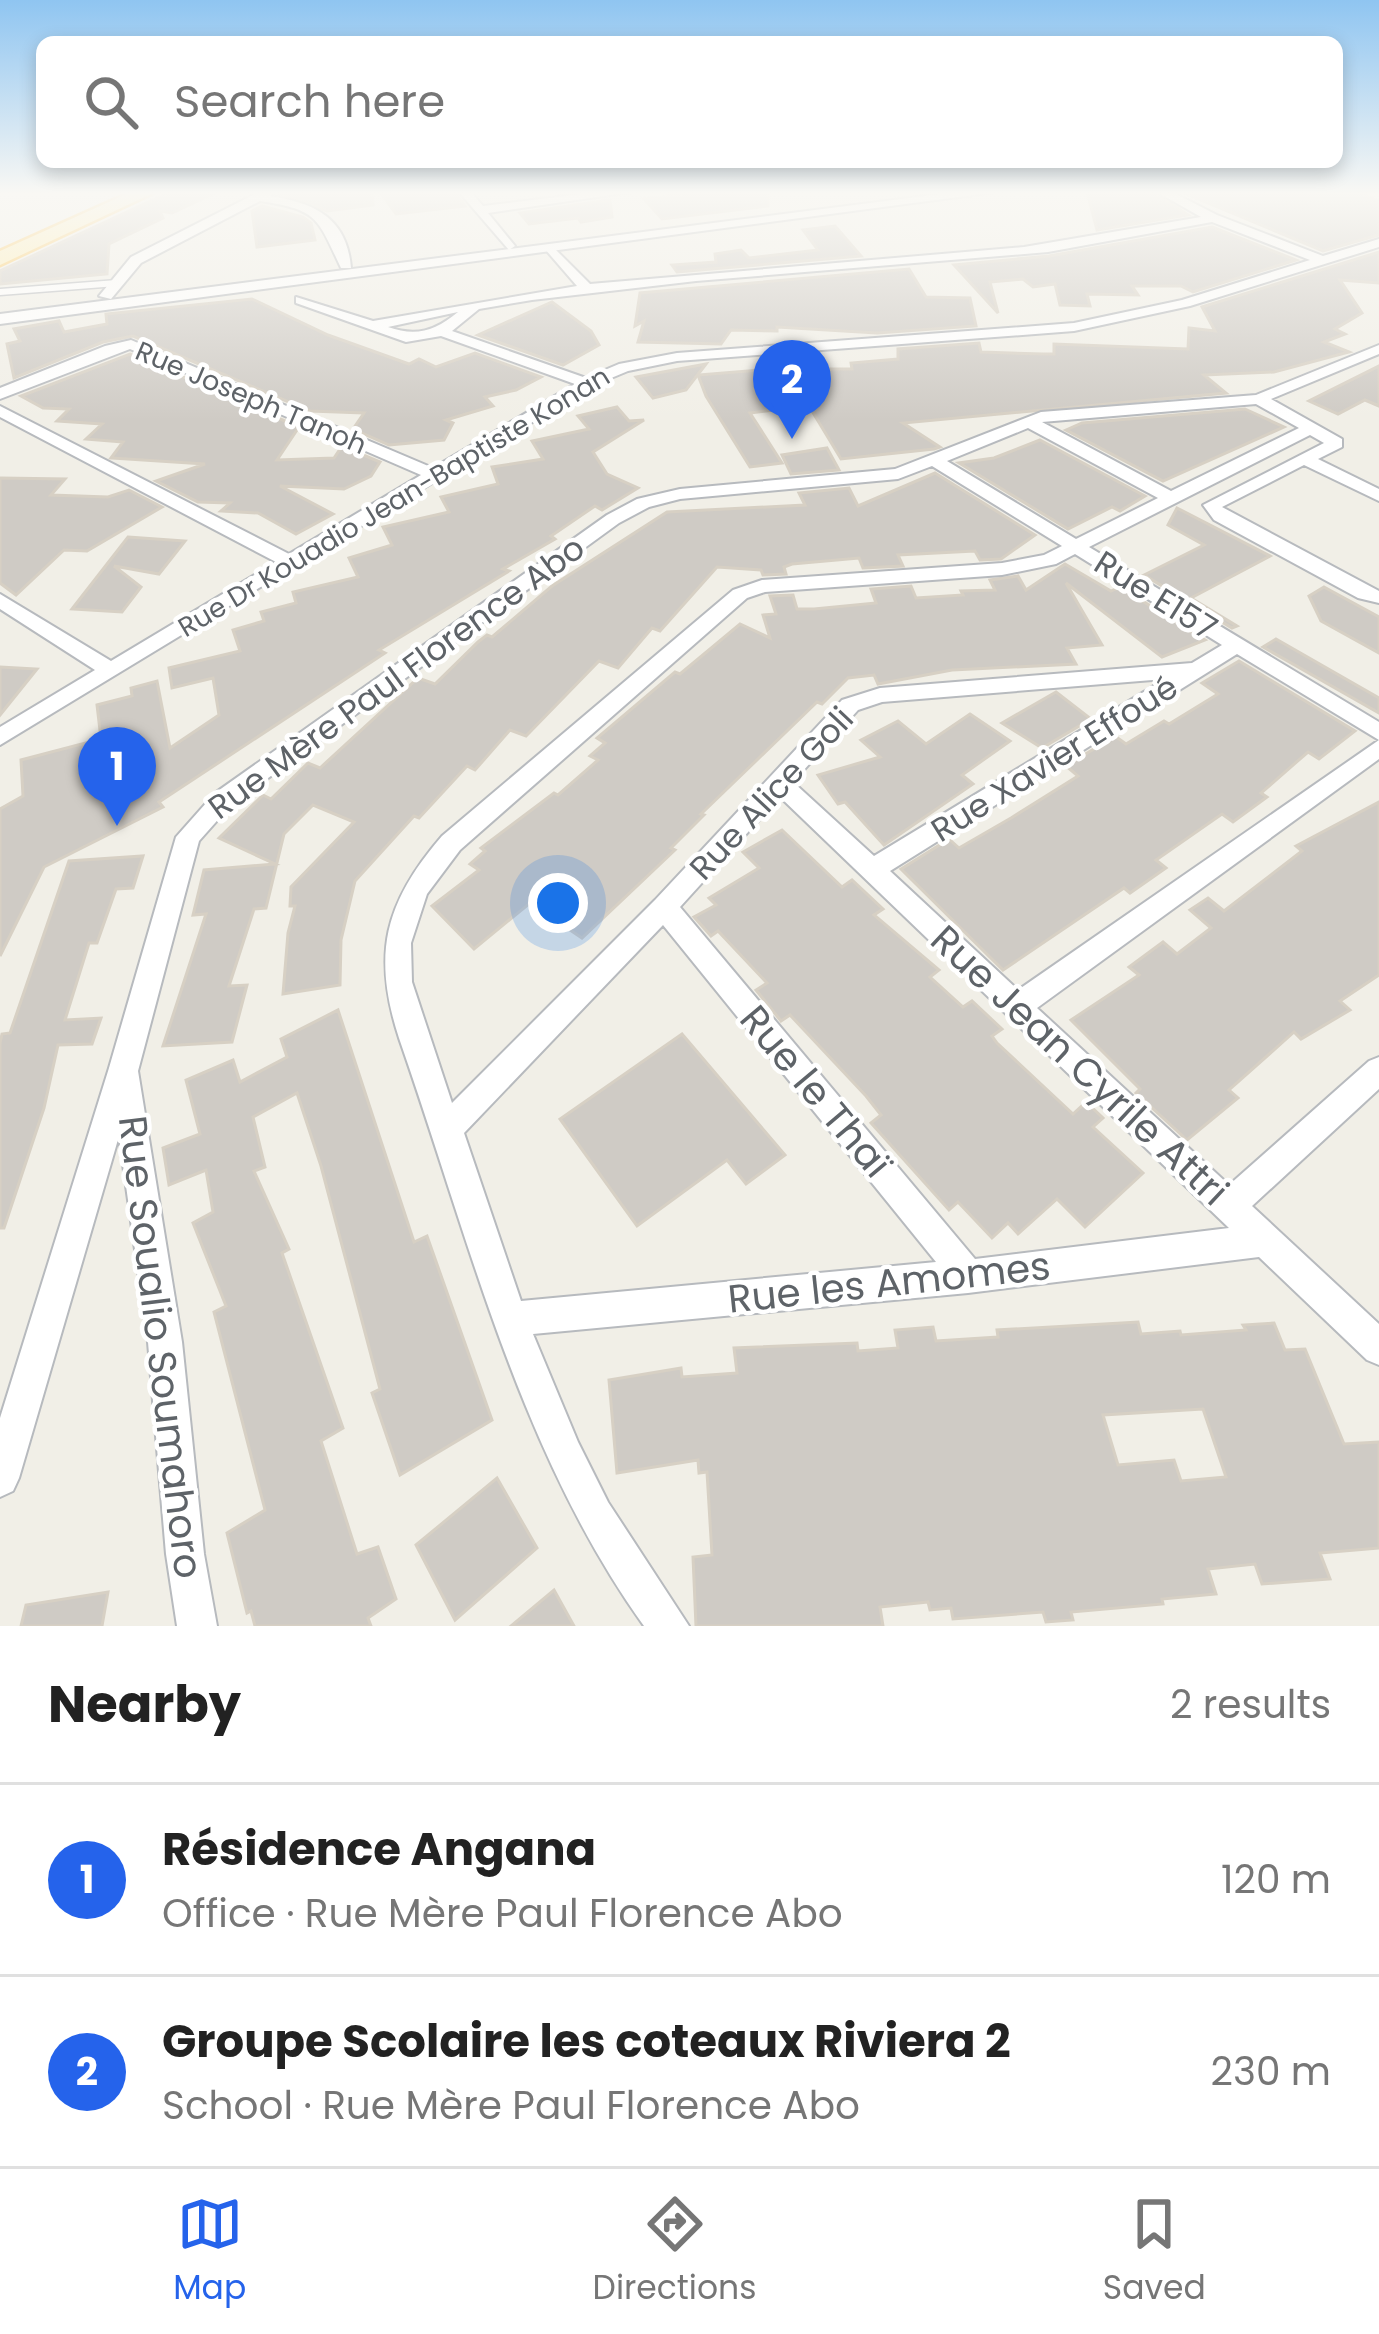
<!DOCTYPE html>
<html lang="en">
<head>
<meta charset="utf-8">
<style>
  :root { --surface:#fff; --page:#f2f2f2; --text:#222; --muted:#767676; --line:#e0e0e0; --accent:#2563eb }
  body { margin:0; font-family:Poppins,sans-serif; background:var(--page); color:var(--text) }
  .you { position:absolute; left:558px; top:903px; width:42px; height:42px; margin:-30px; border:9px solid #fff; border-radius:50%; background:#1a73e8; box-shadow:0 0 0 18px #1a73e833 }
  .badge { display:grid; place-items:center; width:78px; height:78px; border-radius:50%; background:var(--accent); color:#fff; font-size:39px; font-weight:700 }
  .pin { position:absolute; translate:-50% -99px; filter:drop-shadow(0 3px 6px #0008) }
  .pin::after { content:''; position:absolute; top:63px; width:42px; height:36px; background:inherit; clip-path:polygon(0 0,100% 0,50% 100%) }
  .list { margin:0; padding:0; list-style:none }
  h2 { display:flex; justify-content:space-between; align-items:center; height:156px; margin:0; padding:0 48px; font-size:51px }
  h2 small { font-size:39px; font-weight:400; color:var(--muted) }
  .list li { display:grid; grid-template-columns:78px 1fr auto; gap:36px; align-items:center; box-sizing:border-box; height:192px; padding:0 48px; border-top:3px solid var(--line) }
  .list b { display:block; font-size:45px; white-space:nowrap }
  .list p { margin:0; font-size:39px; white-space:nowrap; color:var(--muted) }
  .list em { font-size:39px; font-style:normal; color:var(--muted) }
  .icon { flex:none; width:66px; height:66px; fill:none; stroke:currentColor; stroke-width:2; stroke-linecap:round; stroke-linejoin:round }
  .map { position:relative; flex:none; width:1379px; height:1626px; overflow:hidden }
  .search { position:absolute; background:var(--surface); box-shadow:0 6px 18px #0003; left:36px; right:36px; top:36px; height:132px; display:flex; align-items:center; gap:30px; box-sizing:border-box; padding:0 42px; border-radius:18px; color:var(--muted); font-size:45px }
  .sheet { height:540px; background:var(--surface) }
  nav { display:flex; justify-content:space-around; align-items:center; box-sizing:border-box; height:168px; border-top:3px solid var(--line); background:var(--surface); font-size:33px; color:var(--muted) }
  nav a { display:grid; justify-items:center; gap:6px }
  nav .on { color:var(--accent) }
  .map>svg:first-child { display:block }
  .building { fill:#cfcbc5; stroke:#d7d0c4; stroke-width:3; fill-rule:evenodd }
  .lines { fill:none; stroke-linecap:round; stroke-linejoin:round }
  .service-casing { stroke:#b7babe; stroke-width:9 }
  .minor-casing { stroke:#b7babe; stroke-width:4 }
  .tertiary-casing { stroke:#b7babe; stroke-width:4 }
  .primary-casing { stroke:#fec653; stroke-width:5 }
  .service { stroke:#fff; stroke-width:6 }
  .minor { fill:#fff; fill-rule:evenodd }
  .tertiary { fill:#fff; fill-rule:evenodd }
  .primary { fill:#ffeeae; fill-rule:evenodd }
  .labels { text-anchor:middle; stroke-width:9; stroke-linejoin:round; paint-order:stroke }
  .far-street-label { font-size:27px; fill:#5e6368; stroke:#fff }
  .street-label { font-size:33px; fill:#5e6368; stroke:#fff }
  .near-street-label { font-size:39px; fill:#5e6368; stroke:#fff }
</style>
</head>
<body>
<div class="map">
<svg width="1379" height="1626" viewBox="0 0 1379 1626">
  <rect width="100%" height="100%" fill="#f1efe7"/>
  <g class="building">
    <polygon points="170,192 217,192 172,213 160,211 163,218 109,244 107,274 0,284 0,271"/>
    <polygon points="372,192 373,205 327,211 278,193"/>
    <polygon points="380,192 455,192 465,206 396,214"/>
    <polygon points="699,192 768,192 768,206 662,219 644,199"/>
    <polygon points="1087,192 1153,192 1188,215 1097,230"/>
    <polygon points="1182,192 1357,192 1379,201 1379,235 1323,251"/>
    <polygon points="610,200 612,217 581,222 578,218 529,224 520,213"/>
    <polygon points="262,206 303,217 311,223 315,240 257,247 252,211"/>
    <polygon points="835,226 861,256 677,272 672,265 716,262 715,254 741,250 749,258 818,250 803,230"/>
    <polygon points="1212,227 1296,260 1193,292 1181,286 1132,286 1138,295 1087,294 1090,306 1060,305 1055,284 1033,287 1023,279 990,282 998,313 954,265 1049,256"/>
    <polygon points="1379,252 1379,283 1340,280 1362,313 1335,329 1345,334 1324,342 1349,352 1274,372 1204,375 1226,393 903,423 940,447 934,449 841,459 809,406 750,413 782,463 750,467 706,396 698,375 760,370 825,373 825,369 852,369 851,363 898,359 898,349 979,343 981,352 1043,354 1054,354 1054,344 1188,349 1189,328 1215,331 1202,307"/>
    <polygon points="909,269 926,297 970,298 976,326 877,333 777,327 777,331 731,330 721,344 638,342 644,321 635,326 640,293"/>
    <polygon points="252,299 328,335 409,364 419,359 436,367 475,353 541,377 516,390 485,397 493,406 446,420 453,423 444,440 389,445 353,429 364,413 310,411 133,336 103,342 14,378 7,344 20,341 14,329 59,321 64,332 107,324 106,314"/>
    <polygon points="552,302 591,331 599,345 563,365 478,335"/>
    <polygon points="130,354 299,427 277,460 334,458 342,446 380,462 371,476 344,489 280,486 333,514 296,534 258,513 221,511 230,503 198,502 156,481 205,464 111,458 123,442 86,439 102,424 57,421 69,409 43,408 21,396"/>
    <polygon points="706,364 686,390 653,398 636,377"/>
    <polygon points="1379,366 1379,406 1365,400 1338,414 1309,401"/>
    <polygon points="617,407 629,421 644,420 593,452 607,474 638,488 602,510 595,506 551,536 555,539 503,569 509,571 379,650 385,653 159,802 163,807 44,867 0,956 0,809 23,796 21,760 101,739 97,705 132,696 131,688 157,681 170,748 219,715 213,678 172,688 169,668 240,651 233,630 264,621 261,612 296,603 293,592 358,577 349,558 392,545 383,527 449,512 441,497 498,484 492,467 543,459 532,441 589,429 578,416"/>
    <polygon points="1245,409 1284,427 1163,481 1066,430 1082,423"/>
    <polygon points="1040,440 1145,496 1120,511 1112,507 1068,529 959,463 994,458"/>
    <polygon points="827,448 839,470 791,474 782,455"/>
    <polygon points="935,473 1035,535 1001,559 980,560 975,551 898,555 903,566 863,568 859,558 792,564 784,567 786,574 763,575 761,570 717,567 660,631 652,628 618,668 599,661 526,736 510,730 475,770 467,766 419,818 414,816 355,881 341,940 340,985 283,994 288,933 295,906 290,906 291,887 354,822 313,805 284,834 266,908 254,909 229,986 247,985 232,1042 163,1046 206,914 193,915 204,870 275,864 219,838 263,795 271,799 308,763 320,768 418,678 435,684 478,642 487,635 492,637 552,586 667,512 805,505 799,493 849,488 858,506"/>
    <polygon points="0,478 65,479 51,495 108,497 129,490 162,507 87,551 64,550 16,595 0,583"/>
    <polygon points="1177,508 1270,556 1191,598 1237,626 1232,628 1144,575 1204,545 1168,525"/>
    <polygon points="128,537 185,541 159,574 114,566 141,587 122,612 72,609"/>
    <polygon points="1065,564 1111,591 1120,587 1205,640 1162,657 1066,583 1102,645 1067,648 1076,664 952,670 878,684 874,675 848,678 822,704 817,702 701,814 704,815 671,848 675,850 582,938 530,903 474,949 432,906 479,870 470,864 485,851 481,848 554,793 558,795 598,760 590,756 605,743 597,738 675,672 680,674 740,624 770,638 763,615 776,614 770,596 793,595 797,609 814,609 876,603 871,589 911,586 916,598 963,595 961,591 995,590 990,580 1018,576 1026,590"/>
    <polygon points="1324,587 1379,617 1379,653 1321,621 1309,596"/>
    <polygon points="1276,639 1379,698 1379,713 1263,647"/>
    <polygon points="1239,661 1355,731 1319,759 1308,752 1261,793 1267,797 1233,822 1222,814 1156,860 1166,868 1130,893 1124,888 1003,970 901,869 949,839 959,848 1011,818 1078,776 1066,766 1115,736 1126,744 1164,721 1169,724 1218,694 1202,683"/>
    <polygon points="0,667 37,669 0,715"/>
    <polygon points="1056,692 1091,719 1042,748 1002,723"/>
    <polygon points="970,714 1010,741 962,775 973,784 884,845 845,802 838,804 818,775 880,757 861,740 898,721 926,744"/>
    <polygon points="1379,802 1379,975 1340,1001 1350,1010 1301,1039 1294,1032 1229,1090 1238,1098 1187,1140 1136,1093 1140,1089 1071,1020 1139,975 1129,967 1163,942 1177,954 1211,928 1190,910 1208,898 1224,911 1302,851 1296,846"/>
    <polygon points="782,830 842,887 852,880 883,909 874,915 939,970 930,977 963,1007 972,1001 1002,1029 992,1036 997,1043 1073,1114 1086,1102 1103,1118 1093,1127 1143,1173 1085,1227 1057,1199 1018,1234 1008,1223 992,1238 958,1202 949,1210 871,1123 881,1115 866,1096 790,1015 781,1021 756,990 767,983 718,931 711,936 694,917 716,905 709,898 759,868 743,852"/>
    <polygon points="143,856 133,888 116,889 97,943 89,943 65,1020 101,1018 92,1044 58,1045 44,1108 4,1228 0,1228 0,1043 2,1034 10,1033 69,861"/>
    <polygon points="338,1010 414,1242 427,1236 492,1420 400,1475 372,1393 380,1389 321,1166 297,1093 253,1117 265,1167 254,1171 289,1249 282,1253 343,1428 321,1441 357,1554 378,1547 396,1599 368,1618 371,1626 255,1626 251,1611 247,1613 227,1533 265,1510 214,1312 226,1306 193,1223 213,1212 206,1170 169,1185 163,1148 200,1134 186,1080 233,1060 240,1082 287,1057 281,1039"/>
    <polygon points="682,1034 785,1155 746,1184 727,1160 637,1226 560,1119"/>
    <path d="M1138,1322L1141,1334L1180,1331L1181,1335L1246,1330L1243,1325L1274,1323L1285,1350L1305,1349L1344,1444L1379,1442V1548L1320,1553L1330,1579L1262,1584L1255,1564L1208,1569L1216,1594L1162,1599L1163,1604L1071,1612L1073,1620L1046,1622L1043,1612L953,1619L951,1608L930,1610L928,1602L880,1607L883,1626H696L693,1557L712,1555L707,1472L699,1473L698,1460L617,1473L609,1380L681,1368L682,1377L737,1373L734,1348L857,1343L858,1351L898,1348L895,1330L933,1327L936,1341L998,1337L997,1330ZM1203,1409L1226,1477L1181,1481L1174,1460L1118,1465L1103,1415Z"/>
    <polygon points="497,1478 537,1548 455,1620 416,1545"/>
    <polygon points="554,1590 574,1626 511,1626"/>
    <polygon points="108,1592 102,1626 21,1626 26,1605"/>
  </g>
  <g class="lines">
    <g class="service-casing">
      <polyline id="service" points="0,292 117,283"/>
    </g>
    <g class="minor-casing">
      <g id="minor">
        <path d="M259,192H274L270,196C315,203 347,218 351,268H341C317,217 318,210 260,201L141,263L111,299L99,296L131,257Z"/>
        <polygon points="459,192 471,192 483,206 598,192 631,192 488,213 515,246 509,250"/>
        <path d="M1157,192H1172L1217,215L1323,256L1379,239V247L1190,306L1074,331L677,361L628,371L592,386L0,745V727L95,670L0,609V594L111,661L276,562L0,417V406L289,554L421,475L130,349L0,399V388L105,346L131,340L433,468L575,384L441,336L406,342L296,303V297L373,321L577,286L545,249L551,245L590,284L1024,247L1201,217ZM1212,222L1310,260L1182,300L1074,323L677,353L619,364L586,378L452,331L479,309L532,300L696,281L1048,252ZM458,312C435,331 416,337 388,327Z"/>
        <path d="M1379,345V354L1271,399L1342,439V447L1318,459L1379,489V501L1304,465L1222,507L1379,591V603L1358,598L1214,520L1203,505L1324,443L1310,435L1089,547L1379,722V740L1237,654L890,871L1018,990L1379,740V759L1037,1008L1229,1185L1369,1061L1379,1057V1089L1252,1206L1379,1324V1365L1367,1360L1259,1257L968,1293L533,1334L578,1442L608,1502L689,1626H644C519,1452 469,1238 399,1038C372,955 384,903 442,836L733,590L762,580L1002,563L1044,555L1062,546L932,466L898,479L680,499L649,507L619,523L231,805L199,841L138,1071L182,1342L204,1554L217,1626H177L166,1554L148,1342L119,1136L19,1478L13,1491L0,1497V1418L109,1068L176,837L215,793L607,515L637,499L680,489L895,469L1041,412L1256,395ZM1256,404L1299,428L1171,491L1042,422ZM1028,428L1158,498L1076,539L947,461ZM1075,554L1222,645L1192,663L880,688L842,700L655,900L452,1103L412,982L411,943L427,894L460,850L747,598L765,592L1002,575L1056,564ZM1165,679L874,856L793,782L858,710L882,702ZM780,797L1229,1228L975,1259L680,907ZM663,925L936,1262L521,1301L464,1133Z"/>
      </g>
    </g>
    <g class="tertiary-casing">
      <polygon id="tertiary" points="956,192 996,192 0,324 0,314"/>
    </g>
    <g class="primary-casing">
      <polygon id="primary" points="131,192 155,192 0,265 0,251"/>
    </g>
    <use href="#service" class="service"/>
    <use href="#minor" class="minor"/>
    <use href="#tertiary" class="tertiary"/>
    <use href="#primary" class="primary"/>
  </g>
  <linearGradient id="sky" x2="0" y2="1"><stop stop-color="#8fc5f1"/><stop offset="0.46" stop-color="#f9f8f4"/><stop offset="1" stop-color="#f9f8f4" stop-opacity="0"/></linearGradient>
  <rect width="1379" height="420" fill="url(#sky)"/>
  <g class="labels">
    <g class="far-street-label">
      <text transform="translate(251 398) rotate(23)" y="9">Rue Joseph Tanoh</text>
      <text transform="translate(394 502) rotate(-31)" y="9">Rue Dr Kouadio Jean-Baptiste Konan</text>
    </g>
    <g class="street-label">
      <text transform="translate(1156 595) rotate(32)" y="12">Rue E157</text>
      <text transform="translate(396 677) rotate(-36)" y="12">Rue Mère Paul Florence Abo</text>
      <text transform="translate(1054 758) rotate(-32)" y="12">Rue Xavier Effoué</text>
      <text transform="translate(771 793) rotate(-47)" y="12">Rue Alice Goli</text>
    </g>
    <g class="near-street-label">
      <text transform="translate(1080 1065) rotate(43)" y="14">Rue Jean Cyrile Attri</text>
      <text transform="translate(816 1091) rotate(50)" y="14">Rue le Thaï</text>
      <text transform="translate(889 1282) rotate(-6)" y="14">Rue les Amomes</text>
      <text transform="translate(161 1347) rotate(83)" y="14">Rue Soualio Soumahoro</text>
    </g>
  </g>
</svg>
<div class="you"></div>
<div class="pin badge" style="left:117px;top:826px">1</div>
<div class="pin badge" style="left:792px;top:439px">2</div>
<div class="search"><svg class="icon" aria-label="search" viewBox="0 0 24 24"><circle cx="10" cy="10" r="6"/><path d="M15 15l6 6"/></svg>Search here</div>
</div>
<section class="sheet">
<h2>Nearby<small>2 results</small></h2>
<ul class="list">
<li><span class="badge">1</span><div><b>Résidence Angana</b><p>Office · Rue Mère Paul Florence Abo</p></div><em>120 m</em></li>
<li><span class="badge">2</span><div><b>Groupe Scolaire les coteaux Riviera 2</b><p>School · Rue Mère Paul Florence Abo</p></div><em>230 m</em></li>
</ul>
</section>
<nav>
<a class="on"><svg class="icon" aria-label="map" viewBox="0 0 24 24"><path d="M3 6l6-2 6 2 6-2v14l-6 2-6-2-6 2zM9 4v14M15 6v14"/></svg>Map</a>
<a><svg class="icon" aria-label="directions" viewBox="0 0 24 24"><path d="M12 3l9 9-9 9-9-9zM9 14v-3h6M13 9l2 2-2 2"/></svg>Directions</a>
<a><svg class="icon" aria-label="saved" viewBox="0 0 24 24"><path d="M7 4h10v16l-5-4-5 4z"/></svg>Saved</a>
</nav>
</body>
</html>
